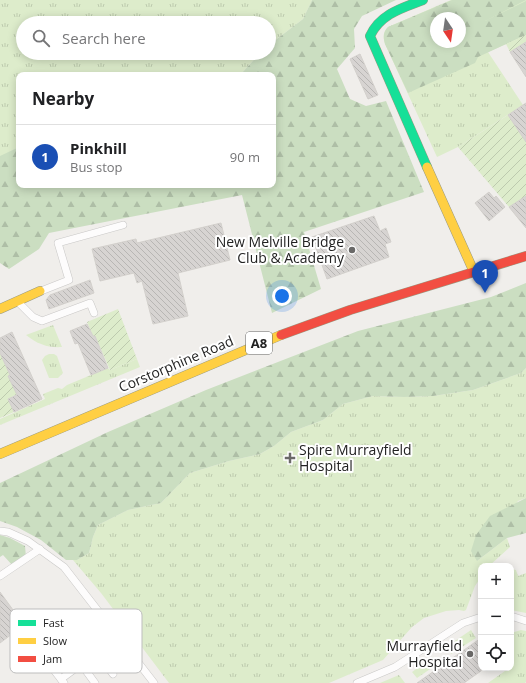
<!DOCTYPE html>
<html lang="en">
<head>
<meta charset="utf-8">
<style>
  :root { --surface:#fff; --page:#f6f6f6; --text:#202124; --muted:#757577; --line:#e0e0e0; --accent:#db2777 }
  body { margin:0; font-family:"Open Sans",sans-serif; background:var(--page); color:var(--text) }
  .controls { position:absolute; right:12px; bottom:12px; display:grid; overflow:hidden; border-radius:8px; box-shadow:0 2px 10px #0003 }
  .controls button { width:36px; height:36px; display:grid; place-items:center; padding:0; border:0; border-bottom:1px solid var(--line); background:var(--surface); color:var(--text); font:20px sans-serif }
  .compass { position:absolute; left:430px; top:12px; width:36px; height:36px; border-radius:50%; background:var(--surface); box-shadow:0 2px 10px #0003; rotate:167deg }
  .you { position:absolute; left:282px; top:296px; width:14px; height:14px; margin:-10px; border:3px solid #fff; border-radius:50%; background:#1a73e8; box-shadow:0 0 0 6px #1a73e833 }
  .badge { display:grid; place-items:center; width:26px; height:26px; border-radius:50%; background:var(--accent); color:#fff; font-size:13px; font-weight:700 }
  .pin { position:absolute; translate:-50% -33px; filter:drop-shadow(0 1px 2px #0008) }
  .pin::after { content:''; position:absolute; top:21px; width:14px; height:12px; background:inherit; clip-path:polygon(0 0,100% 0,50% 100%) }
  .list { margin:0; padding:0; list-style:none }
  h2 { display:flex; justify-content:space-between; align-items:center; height:52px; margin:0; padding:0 16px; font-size:17px }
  h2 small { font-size:13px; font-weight:400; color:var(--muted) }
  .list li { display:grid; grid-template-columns:26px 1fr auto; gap:12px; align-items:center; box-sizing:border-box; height:64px; padding:0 16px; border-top:1px solid var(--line) }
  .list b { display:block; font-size:15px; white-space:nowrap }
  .list p { margin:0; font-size:13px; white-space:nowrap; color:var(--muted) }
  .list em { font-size:13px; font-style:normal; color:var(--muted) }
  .icon { flex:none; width:22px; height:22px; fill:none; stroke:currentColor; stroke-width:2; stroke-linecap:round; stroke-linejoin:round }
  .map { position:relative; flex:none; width:526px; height:683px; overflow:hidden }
  .search { position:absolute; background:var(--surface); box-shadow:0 2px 10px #0003; left:16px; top:16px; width:260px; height:44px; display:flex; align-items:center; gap:10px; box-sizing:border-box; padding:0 14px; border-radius:22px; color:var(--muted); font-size:15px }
  .panel { position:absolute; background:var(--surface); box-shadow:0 2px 10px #0003; left:16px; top:72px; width:260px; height:116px; border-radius:8px }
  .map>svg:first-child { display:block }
  .grass { fill:url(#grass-tufts); fill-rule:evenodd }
  .forest { fill:url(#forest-firs); fill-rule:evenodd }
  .garden { fill:url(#garden-furrows) }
  .building { fill:url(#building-back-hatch); stroke:#d3d0cc }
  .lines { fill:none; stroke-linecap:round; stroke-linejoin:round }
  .lane-casing { stroke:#c9c8c7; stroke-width:8 }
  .fast-casing { stroke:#999a82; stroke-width:10 }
  .slow-casing { stroke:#999a82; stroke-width:10 }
  .jam-casing { stroke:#999a82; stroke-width:10 }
  .lane { stroke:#fdfcfc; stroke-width:7 }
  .fast { stroke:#16e098; stroke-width:9 }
  .slow { stroke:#ffcf43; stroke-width:9 }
  .jam { stroke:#f24e42; stroke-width:9 }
  .poi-dot { fill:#6a6968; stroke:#fff; stroke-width:1.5 }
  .labels { text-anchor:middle; stroke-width:4; stroke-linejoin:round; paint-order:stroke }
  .shield { fill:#fff; stroke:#646464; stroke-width:1 }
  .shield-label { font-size:13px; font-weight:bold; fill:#222 }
  .poi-label { font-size:14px; fill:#222; stroke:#fff; text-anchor:end }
  .street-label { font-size:14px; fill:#222; stroke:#fff }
  .key { fill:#fff; stroke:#bdbdbd; stroke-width:1 }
  .key-label { font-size:11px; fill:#222 }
</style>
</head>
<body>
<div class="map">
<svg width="526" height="683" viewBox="0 0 526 683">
  <defs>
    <pattern id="grass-tufts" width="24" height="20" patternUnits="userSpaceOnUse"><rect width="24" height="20" fill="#ddeccb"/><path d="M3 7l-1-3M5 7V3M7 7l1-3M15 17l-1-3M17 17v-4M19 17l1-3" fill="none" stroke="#bdcaae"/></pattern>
    <pattern id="forest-firs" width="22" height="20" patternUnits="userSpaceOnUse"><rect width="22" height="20" fill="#cbdec1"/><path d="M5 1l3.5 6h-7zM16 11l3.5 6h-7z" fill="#aebea6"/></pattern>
    <pattern id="garden-furrows" width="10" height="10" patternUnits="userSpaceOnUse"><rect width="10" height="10" fill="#ddeccb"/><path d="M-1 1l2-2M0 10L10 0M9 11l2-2" fill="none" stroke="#bdcaae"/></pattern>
    <pattern id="building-back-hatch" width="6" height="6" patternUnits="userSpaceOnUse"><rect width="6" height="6" fill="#d7d4d2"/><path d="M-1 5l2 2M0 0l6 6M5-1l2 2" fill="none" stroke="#b8b6b4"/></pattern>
  </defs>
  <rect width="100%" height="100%" fill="#f0eeeb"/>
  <g class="grass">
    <polygon points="0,0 312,0 303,19 269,45 269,23 23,23 23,53 260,53 240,75 171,75 165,73 161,75 19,75 19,147 0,157"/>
    <path d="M451,0H526V35L488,52L523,105L458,147L437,157L385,44C383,37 383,32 388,27ZM436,18H460V42H436Z"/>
    <path d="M53,325L62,347C48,348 37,344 26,335Z"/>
    <polygon points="49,354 54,354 57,356 63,373 58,378 49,378 42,360 45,356"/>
    <polygon points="137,359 140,367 0,425 0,419 45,399 43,394 58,388 62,389 67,385 108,368 110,370"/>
    <polygon points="526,368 526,498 518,501 477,561 507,538 510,547 489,566 481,566 481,577 475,586 466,610 464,611 459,610 446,611 424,618 412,627 383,660 329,683 169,683 101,593 73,560 77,560 89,553 93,537 98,525 128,510 161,503 190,473 229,461 260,454 274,446 291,432 323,420 343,404 373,396 404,397 433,396 473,390 521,373"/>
    <polygon points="511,569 516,570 518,576 526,573 526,613 511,610"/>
    <polygon points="471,630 476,638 451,654 449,645"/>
    <polygon points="521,630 526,631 526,682 525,683 488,683 505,671 503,668 511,668 511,633"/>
    <polygon points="433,657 438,660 441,659 442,661 417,678 412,672"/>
    <polygon points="399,675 405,683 380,683"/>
  </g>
  <g class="forest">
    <polygon points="312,0 396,0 362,16 354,29 355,48 337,69 350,99 366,106 386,101 424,192 304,232 321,289 272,313 242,195 49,233 39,249 9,269 0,263 0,156 19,147 19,185 273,185 273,75 240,75 260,53 269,53 269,45 303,19"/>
    <path d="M452,0H526L485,21L526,1V35L478,57L475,63L408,93L385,44C383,37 383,32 388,27ZM436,18H460V42H436Z"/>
    <polygon points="526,283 526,368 521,373 473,390 433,396 404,397 373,396 343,404 323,420 291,432 274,446 260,454 229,461 190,473 161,503 128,510 98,525 93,537 89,553 77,560 66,560 41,540 17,527 0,521 0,483 108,432 206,390 358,331 491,297"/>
    <polygon points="526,498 526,533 507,538 477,561 471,551 476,535 490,516"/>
    <polygon points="0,535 10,538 25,546 26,557 13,566 3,555 0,557"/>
  </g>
  <g class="garden">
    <polygon points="526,35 526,42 510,52 506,44"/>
    <polygon points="508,115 526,142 526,196 509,207 458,147"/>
    <polygon points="118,309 137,359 110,370 95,336 93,336 87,322"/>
    <polygon points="0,353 10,375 8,376 17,394 8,399 14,412 0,418"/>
  </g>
  <g class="building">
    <polygon points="526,42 526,77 510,52"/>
    <polygon points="360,54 378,95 368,99 350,59"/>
    <polygon points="526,103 526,142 508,115"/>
    <polygon points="489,192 494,198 496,196 505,207 489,221 475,203"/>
    <polygon points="526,196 526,228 509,207"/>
    <polygon points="374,216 380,231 386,228 391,242 385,244 389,257 327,279 312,237"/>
    <polygon points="221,223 230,260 178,273 188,316 153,324 142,281 137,283 134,273 100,281 92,249 136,239 137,243"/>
    <polygon points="90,280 94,293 49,309 46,300 50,295"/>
    <polygon points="87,324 93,336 95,336 108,368 91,375 78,343 75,344 70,331"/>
    <polygon points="12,332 42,399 14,412 8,399 17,395 8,376 10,375 0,353 0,338"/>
    <polygon points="0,592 24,625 0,643"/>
    <polygon points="481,638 481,671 464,683 417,683"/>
  </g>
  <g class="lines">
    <g class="lane-casing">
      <g id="lane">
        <polyline points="41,291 69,280 58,243 123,225"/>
        <polyline points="19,303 33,317 42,321 90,303 94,313"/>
        <polyline points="0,531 8,532 28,541 64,567 154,683"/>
        <polyline points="0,576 40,549"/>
        <polyline points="69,615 113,674"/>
        <polyline points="511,616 526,621"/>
        <polyline points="54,627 95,683"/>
        <polyline points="33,643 64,683"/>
        <polyline points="61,679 118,637"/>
        <polyline points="357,683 395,667 463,623 481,617"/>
      </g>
    </g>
    <g class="fast-casing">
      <path id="fast" d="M423,0C402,8 380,14 370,36L427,167"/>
    </g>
    <g class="slow-casing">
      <g id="slow">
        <polyline points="427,167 474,272"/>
        <polyline points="0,309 40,291"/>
        <polyline points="0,454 281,335"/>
      </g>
    </g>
    <g class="jam-casing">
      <polyline id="jam" points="281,335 350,310 526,256"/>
    </g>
    <use href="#lane" class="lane"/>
    <use href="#fast" class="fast"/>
    <use href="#slow" class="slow"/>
    <use href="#jam" class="jam"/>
  </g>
  <g class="poi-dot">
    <circle cx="352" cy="250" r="4"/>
    <path d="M288 452h4v4h4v4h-4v4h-4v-4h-4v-4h4z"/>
    <circle cx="470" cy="654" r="4"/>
  </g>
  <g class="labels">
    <rect class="shield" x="246" y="332" width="26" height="22" rx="3"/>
    <g class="shield-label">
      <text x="259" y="348">A8</text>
    </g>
    <g class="poi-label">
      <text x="344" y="247">New Melville Bridge<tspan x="344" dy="16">Club &amp; Academy</tspan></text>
      <text x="299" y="455" text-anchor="start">Spire Murrayfield<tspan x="299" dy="16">Hospital</tspan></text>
      <text x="462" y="651">Murrayfield<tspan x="462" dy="16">Hospital</tspan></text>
    </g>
    <g class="street-label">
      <text transform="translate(176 364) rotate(-23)" y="5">Corstorphine Road</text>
    </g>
  </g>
  <rect x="10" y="609" width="132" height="64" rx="6" class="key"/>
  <rect x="18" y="620" width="18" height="6" fill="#16e098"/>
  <rect x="18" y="638" width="18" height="6" fill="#ffcf43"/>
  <rect x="18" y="656" width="18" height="6" fill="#f24e42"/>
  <g class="key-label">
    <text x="43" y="627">Fast</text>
    <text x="43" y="645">Slow</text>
    <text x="43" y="663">Jam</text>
  </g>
</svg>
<div class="controls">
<button>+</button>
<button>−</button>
<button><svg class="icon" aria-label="locate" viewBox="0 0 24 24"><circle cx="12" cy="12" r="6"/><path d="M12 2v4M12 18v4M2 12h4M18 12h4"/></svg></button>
</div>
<svg class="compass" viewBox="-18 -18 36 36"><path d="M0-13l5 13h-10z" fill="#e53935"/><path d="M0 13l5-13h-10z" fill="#757577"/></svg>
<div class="you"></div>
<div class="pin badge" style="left:485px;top:293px;background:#1a4fb4">1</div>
<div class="search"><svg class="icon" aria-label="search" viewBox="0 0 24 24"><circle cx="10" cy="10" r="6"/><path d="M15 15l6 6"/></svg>Search here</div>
<section class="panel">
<h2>Nearby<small></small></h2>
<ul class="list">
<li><span class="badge" style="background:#1a4fb4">1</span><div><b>Pinkhill</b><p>Bus stop</p></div><em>90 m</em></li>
</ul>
</section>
</div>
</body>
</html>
